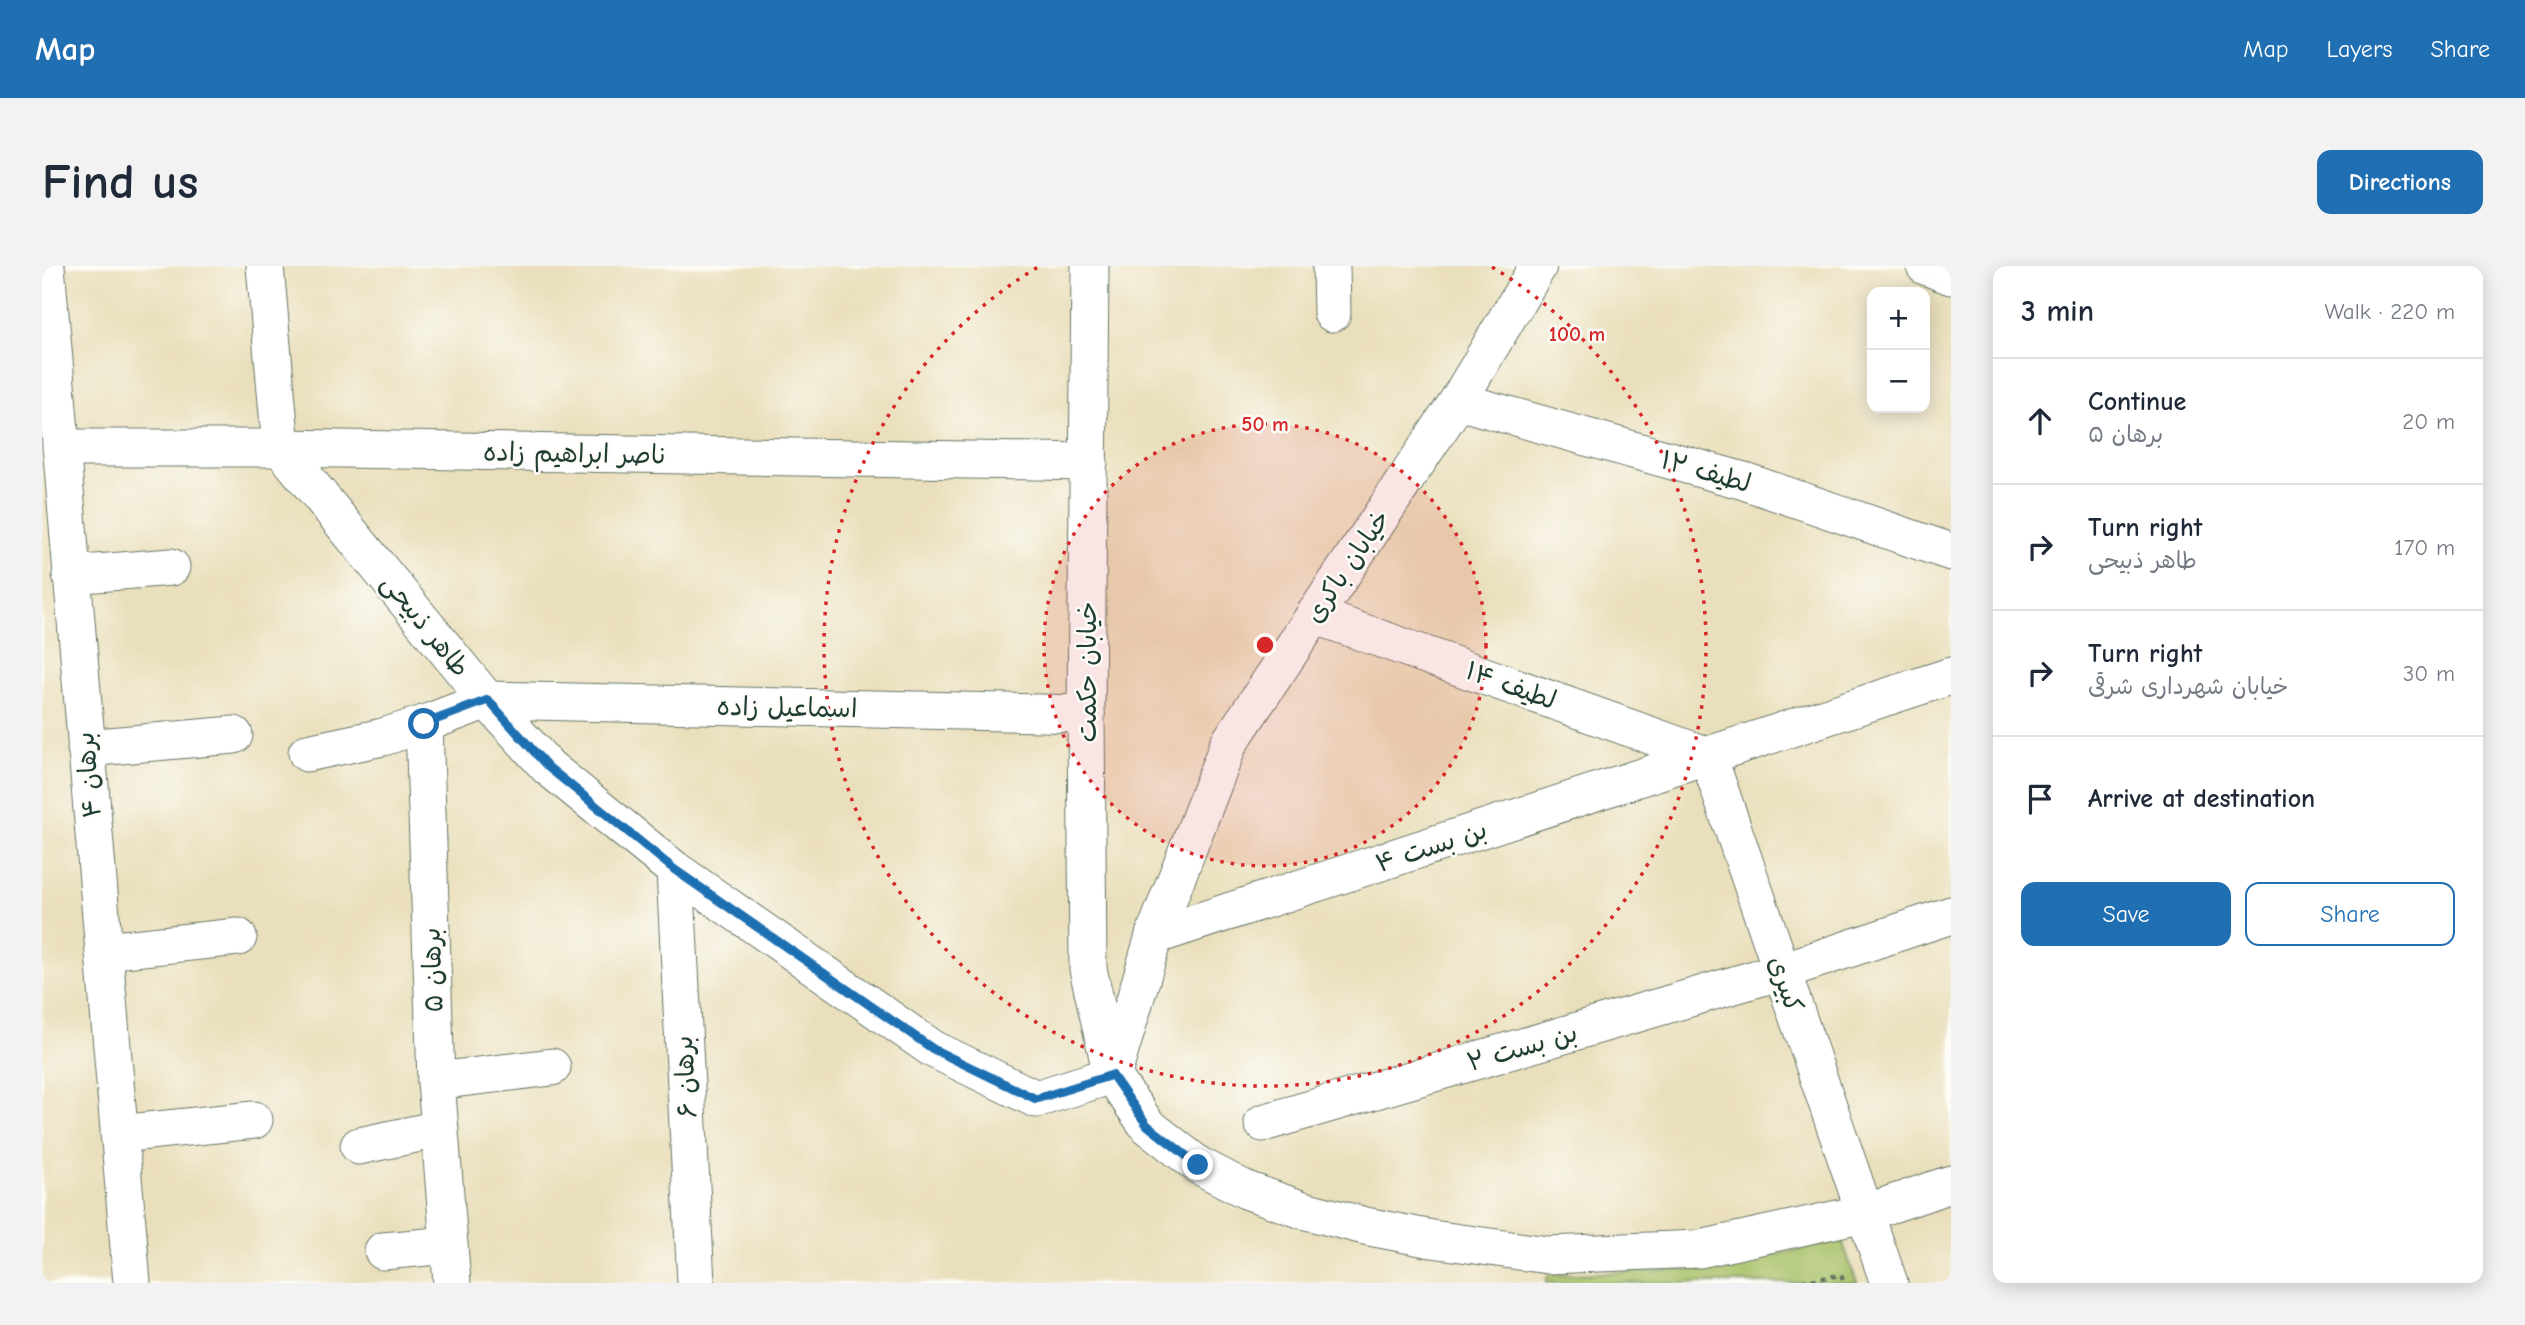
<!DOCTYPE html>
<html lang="en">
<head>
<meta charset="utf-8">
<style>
  :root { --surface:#fff; --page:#f2f2f3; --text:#1f2937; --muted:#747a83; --line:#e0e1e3; --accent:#1f6fb2 }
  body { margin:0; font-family:"Comic Neue","Playpen Sans Arabic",sans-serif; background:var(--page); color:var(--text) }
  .controls { position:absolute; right:21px; top:21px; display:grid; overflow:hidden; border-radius:14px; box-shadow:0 4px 18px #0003 }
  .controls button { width:63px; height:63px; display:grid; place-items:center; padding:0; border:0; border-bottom:2px solid var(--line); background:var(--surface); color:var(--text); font:35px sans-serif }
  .stop { position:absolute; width:21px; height:21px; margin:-16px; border:5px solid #1f6fb2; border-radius:50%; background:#fff }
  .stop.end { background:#1f6fb2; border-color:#fff; box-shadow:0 2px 7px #0008 }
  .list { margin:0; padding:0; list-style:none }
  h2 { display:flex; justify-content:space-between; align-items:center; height:91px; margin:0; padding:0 28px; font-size:30px }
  h2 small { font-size:23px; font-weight:400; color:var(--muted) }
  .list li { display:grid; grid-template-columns:46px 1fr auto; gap:21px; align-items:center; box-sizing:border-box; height:126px; padding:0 28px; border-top:2px solid var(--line) }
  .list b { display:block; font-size:26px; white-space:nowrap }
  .list p { margin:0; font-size:23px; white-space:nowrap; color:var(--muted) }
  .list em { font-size:23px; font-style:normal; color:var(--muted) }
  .actions { display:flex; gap:14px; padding:21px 28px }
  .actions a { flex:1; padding:16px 0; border:2px solid var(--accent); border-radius:14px; text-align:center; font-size:24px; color:var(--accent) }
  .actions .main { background:var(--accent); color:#fff }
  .icon { flex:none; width:38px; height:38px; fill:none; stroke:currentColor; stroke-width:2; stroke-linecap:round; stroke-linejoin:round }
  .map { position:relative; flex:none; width:1909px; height:1017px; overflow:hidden; border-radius:14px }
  header { display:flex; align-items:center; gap:42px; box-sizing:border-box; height:98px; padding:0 35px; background:var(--accent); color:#fff }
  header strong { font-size:33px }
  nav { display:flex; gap:38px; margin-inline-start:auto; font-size:24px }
  .intro { display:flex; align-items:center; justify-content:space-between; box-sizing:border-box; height:168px; padding:0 42px }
  h1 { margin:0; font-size:49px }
  .button { padding:18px 32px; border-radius:14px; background:var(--accent); color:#fff; font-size:24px; font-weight:700 }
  main { display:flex; gap:42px; padding:0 42px }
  aside { flex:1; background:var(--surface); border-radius:14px; box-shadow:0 4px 18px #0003 }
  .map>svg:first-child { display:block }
  .green { fill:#a7c066; stroke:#637e4d; stroke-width:2 }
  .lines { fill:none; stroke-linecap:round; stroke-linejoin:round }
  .minor-casing { stroke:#667664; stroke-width:39 }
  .path { stroke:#667664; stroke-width:4.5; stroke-dasharray:5 5; stroke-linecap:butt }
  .minor { stroke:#fff; stroke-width:37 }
  .route { stroke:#1f6fb2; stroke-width:9 }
  .ring { fill:none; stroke:#d62828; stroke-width:3.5; stroke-dasharray:3.5 7 }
  .labels { text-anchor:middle; stroke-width:5; stroke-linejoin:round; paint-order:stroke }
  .street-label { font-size:26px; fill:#1f3d34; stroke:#fdfcf7 }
  .centre { fill:#d62828; stroke:#fdfcf7; stroke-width:3.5 }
  .ring-label { font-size:21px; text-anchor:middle; font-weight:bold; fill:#d62828; stroke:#fdfcf7; stroke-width:5; stroke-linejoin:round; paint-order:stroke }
</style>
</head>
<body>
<header>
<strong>Map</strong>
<nav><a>Map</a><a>Layers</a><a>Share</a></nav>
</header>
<div class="intro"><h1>Find us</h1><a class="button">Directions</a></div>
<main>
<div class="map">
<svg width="1909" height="1017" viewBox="0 0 1909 1017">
  <rect width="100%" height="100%" fill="#fdfcf7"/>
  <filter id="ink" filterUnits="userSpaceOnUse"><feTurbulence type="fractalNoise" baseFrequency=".0143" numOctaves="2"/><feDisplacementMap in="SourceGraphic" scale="14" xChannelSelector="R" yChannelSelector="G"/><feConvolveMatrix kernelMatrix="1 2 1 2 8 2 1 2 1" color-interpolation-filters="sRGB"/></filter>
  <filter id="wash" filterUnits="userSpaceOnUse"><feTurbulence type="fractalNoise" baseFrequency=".00686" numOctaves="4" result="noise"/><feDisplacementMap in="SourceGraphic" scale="28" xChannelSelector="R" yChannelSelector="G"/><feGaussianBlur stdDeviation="1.57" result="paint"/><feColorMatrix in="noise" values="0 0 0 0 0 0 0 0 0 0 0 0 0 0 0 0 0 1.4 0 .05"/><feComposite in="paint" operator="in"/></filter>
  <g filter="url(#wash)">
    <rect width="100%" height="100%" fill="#eadfbc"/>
    <polygon class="green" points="1800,975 1815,1017 1504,1017 1506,1009 1659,1003"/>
  </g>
  <g filter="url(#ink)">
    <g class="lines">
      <g class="minor-casing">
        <g id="minor">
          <polyline points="4,0 90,1017"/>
          <polyline points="223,0 239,182"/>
          <polyline points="1048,0 1044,448 1046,703 1070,809 1105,859 1156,899 1204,924 1261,944 1323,960 1390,973 1506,989 1658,983 1823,947 1909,918"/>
          <polyline points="1289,0 1290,47"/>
          <polyline points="1883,0 1909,10"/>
          <polyline points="1416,135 1702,215 1909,286"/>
          <polyline points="19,182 239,182 1047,196"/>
          <polyline points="239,182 445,434 506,501 633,604 891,783 994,833 1070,809"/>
          <polyline points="29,309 129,301"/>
          <polyline points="1272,349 1666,490"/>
          <polyline points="44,482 192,469"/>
          <polyline points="265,487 341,471 382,458"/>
          <polyline points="1666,490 1847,1017"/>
          <polyline points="633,604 654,1017"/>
          <polyline points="1112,670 1909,410"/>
          <polyline points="62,685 196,671"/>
          <polyline points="1071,808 1112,670 1187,477 1416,135 1496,0"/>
          <polyline points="394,815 510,801"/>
          <polyline points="1221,857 1740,705 1909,649"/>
          <polyline points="77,868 212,854"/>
          <polyline points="317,880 397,863"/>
          <polyline points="341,985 407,979"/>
          <polyline points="410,1017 394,815 382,458 445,434 1044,448"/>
        </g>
      </g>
      <polyline class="path" points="1750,1017 1799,1009 1802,1017"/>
      <use href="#minor" class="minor"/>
    </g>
  </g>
  <g class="lines" filter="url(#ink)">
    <polyline class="route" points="382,458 446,434 506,501 633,604 891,783 994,833 1070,809 1105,859 1156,899"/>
  </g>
  <circle cx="1223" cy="379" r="221" fill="#d62828" fill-opacity=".12"/>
  <g class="ring">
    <circle cx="1223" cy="379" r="221"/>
    <path d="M1450 1A441 441 0 1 1 996 1"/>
  </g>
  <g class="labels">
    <g class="street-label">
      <text transform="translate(533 187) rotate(1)" y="9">ناصر ابراهیم زاده</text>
      <text transform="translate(1664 205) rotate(16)" y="9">لطیف ۱۲</text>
      <text transform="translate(1305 300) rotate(-56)" y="9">خیابان باکری</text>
      <text transform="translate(384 359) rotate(51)" y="9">طاهر ذبیحی</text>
      <text transform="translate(1045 406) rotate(-90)" y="9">خیابان حکمت</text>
      <text transform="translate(1469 419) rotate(20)" y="9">لطیف ۱۴</text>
      <text transform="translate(745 441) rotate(1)" y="9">اسماعیل زاده</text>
      <text transform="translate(46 509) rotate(-95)" y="9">برهان ۴</text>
      <text transform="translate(1389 580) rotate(-18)" y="9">بن بست ۴</text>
      <text transform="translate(390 704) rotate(-92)" y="9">برهان ۵</text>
      <text transform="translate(1744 718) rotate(71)" y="9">کبیری</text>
      <text transform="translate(1480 781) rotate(-16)" y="9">بن بست ۲</text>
      <text transform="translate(643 811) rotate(-93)" y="9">برهان ۶</text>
    </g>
  </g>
  <circle cx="1223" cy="379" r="10" class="centre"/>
  <g class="ring-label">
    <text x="1535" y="75">100 m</text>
    <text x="1223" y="165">50 m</text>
  </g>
</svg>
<div class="controls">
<button>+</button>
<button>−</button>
</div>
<div class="stop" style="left:382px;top:458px"></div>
<div class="stop end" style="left:1156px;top:899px"></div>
</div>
<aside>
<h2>3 min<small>Walk · 220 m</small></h2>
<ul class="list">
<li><svg class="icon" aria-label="ahead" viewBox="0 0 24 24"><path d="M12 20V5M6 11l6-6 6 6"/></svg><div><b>Continue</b><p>برهان ۵</p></div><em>20 m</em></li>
<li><svg class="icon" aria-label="right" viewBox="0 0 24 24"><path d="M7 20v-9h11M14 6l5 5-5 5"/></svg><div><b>Turn right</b><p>طاهر ذبیحی</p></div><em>170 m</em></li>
<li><svg class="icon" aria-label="right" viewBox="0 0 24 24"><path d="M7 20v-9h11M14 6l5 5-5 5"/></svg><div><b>Turn right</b><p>خیابان شهرداری شرقی</p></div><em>30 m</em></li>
<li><svg class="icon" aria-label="arrive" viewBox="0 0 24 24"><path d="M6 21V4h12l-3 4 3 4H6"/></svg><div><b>Arrive at destination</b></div></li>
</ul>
<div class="actions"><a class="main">Save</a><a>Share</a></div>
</aside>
</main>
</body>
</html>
